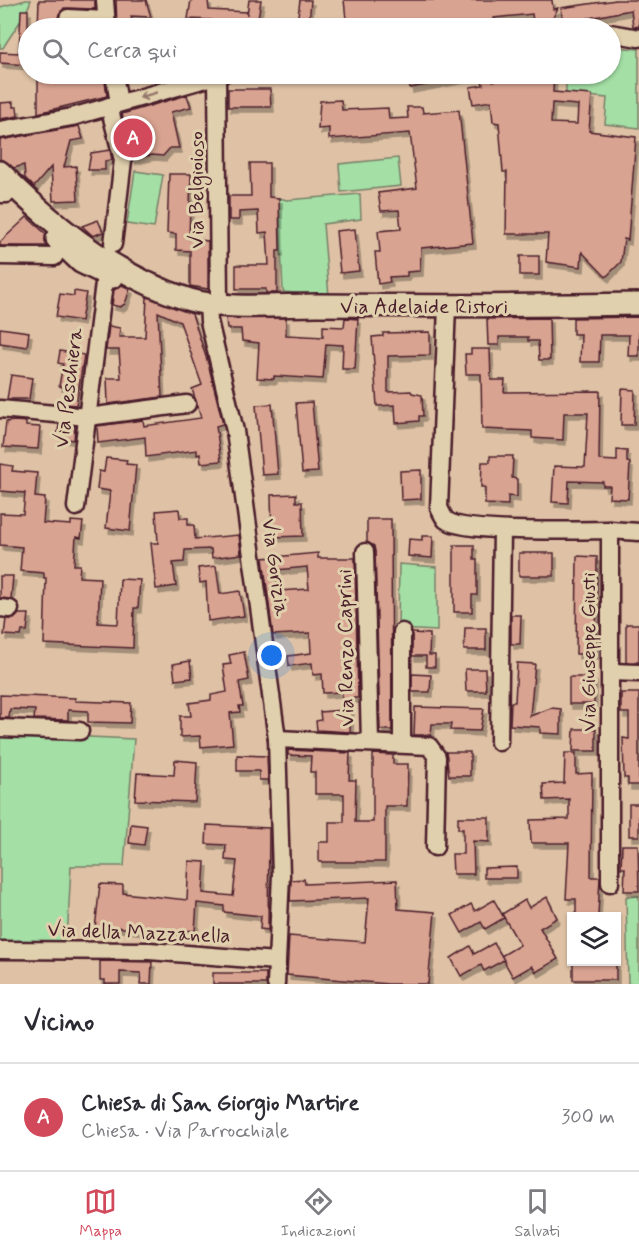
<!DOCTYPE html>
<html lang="it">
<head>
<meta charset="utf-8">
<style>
  :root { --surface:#fff; --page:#f7f7f7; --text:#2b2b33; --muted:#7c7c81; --line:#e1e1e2; --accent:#d1495b }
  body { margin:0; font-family:Mynerve,sans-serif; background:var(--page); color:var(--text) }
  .controls { position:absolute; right:18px; bottom:18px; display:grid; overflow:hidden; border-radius:0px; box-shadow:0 2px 4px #0004 }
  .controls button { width:54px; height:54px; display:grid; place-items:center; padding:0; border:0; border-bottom:2px solid var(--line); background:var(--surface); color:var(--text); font:30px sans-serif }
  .you { position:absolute; left:272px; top:656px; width:21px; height:21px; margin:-15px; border:4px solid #fff; border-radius:50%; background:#1a73e8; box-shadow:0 0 0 9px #1a73e833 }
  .badge { display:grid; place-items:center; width:39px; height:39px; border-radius:50%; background:var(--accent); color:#fff; font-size:20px; font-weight:700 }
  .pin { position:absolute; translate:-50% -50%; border:3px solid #fff; box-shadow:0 2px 6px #0006 }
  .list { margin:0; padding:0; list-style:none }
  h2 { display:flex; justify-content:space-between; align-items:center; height:78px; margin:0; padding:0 24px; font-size:26px }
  h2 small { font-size:20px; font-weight:400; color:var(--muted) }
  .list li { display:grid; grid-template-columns:39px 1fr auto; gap:18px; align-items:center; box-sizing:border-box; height:108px; padding:0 24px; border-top:2px solid var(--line) }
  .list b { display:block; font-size:22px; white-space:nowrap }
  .list p { margin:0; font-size:20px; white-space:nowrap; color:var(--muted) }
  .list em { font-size:20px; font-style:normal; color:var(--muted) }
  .icon { flex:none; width:33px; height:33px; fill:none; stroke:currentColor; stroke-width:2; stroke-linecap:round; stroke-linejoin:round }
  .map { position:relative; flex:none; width:639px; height:984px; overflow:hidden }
  .search { position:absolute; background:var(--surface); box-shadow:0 2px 4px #0004; left:18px; right:18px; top:18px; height:66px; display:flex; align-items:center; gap:15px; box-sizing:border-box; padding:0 21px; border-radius:33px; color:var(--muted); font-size:22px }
  .sheet { height:186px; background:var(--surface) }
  nav { display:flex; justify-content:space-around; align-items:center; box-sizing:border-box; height:84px; border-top:2px solid var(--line); background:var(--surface); font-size:16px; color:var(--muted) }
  nav a { display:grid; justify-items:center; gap:3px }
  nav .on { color:var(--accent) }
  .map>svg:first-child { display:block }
  .green { fill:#a4dfa5; stroke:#777f68; stroke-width:1.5 }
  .building { fill:#d9a391; stroke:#4a1f2b; stroke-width:1.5; fill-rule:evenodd; filter:url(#shadow) }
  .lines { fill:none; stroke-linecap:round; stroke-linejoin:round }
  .minor-casing { stroke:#4a1f2b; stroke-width:21 }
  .major-casing { stroke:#4a1f2b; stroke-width:26 }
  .minor { stroke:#e1d0ad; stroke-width:16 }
  .major { stroke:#e1d0ad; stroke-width:21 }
  .oneway { stroke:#96786c }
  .labels { text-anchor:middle; stroke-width:6; stroke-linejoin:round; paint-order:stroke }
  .street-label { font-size:21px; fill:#4a1f2b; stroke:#e1d0ad }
</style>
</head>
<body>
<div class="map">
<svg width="639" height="984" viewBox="0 0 639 984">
  <defs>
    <filter id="shadow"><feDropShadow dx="3" dy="5" stdDeviation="0" flood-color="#0004"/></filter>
  </defs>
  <rect width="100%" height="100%" fill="#dfc2a5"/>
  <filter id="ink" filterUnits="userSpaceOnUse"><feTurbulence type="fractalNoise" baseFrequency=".0167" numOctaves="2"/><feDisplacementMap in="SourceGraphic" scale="12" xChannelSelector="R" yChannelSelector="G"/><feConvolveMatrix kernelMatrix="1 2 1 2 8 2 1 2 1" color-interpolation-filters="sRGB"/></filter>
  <g filter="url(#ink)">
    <g class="green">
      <path d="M26,0H31C26,17 12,32 3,48H0V7Z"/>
      <polygon points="611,47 639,49 639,128 605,124 607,98 566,94 566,74 610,74"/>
      <polygon points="398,158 401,186 341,192 339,164"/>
      <polygon points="135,171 163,175 154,228 127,224"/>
      <polygon points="360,194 361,219 323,224 329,296 283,292 279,198 287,200"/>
      <polygon points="399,564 437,567 437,631 398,629"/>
      <polygon points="0,733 134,739 124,866 71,866 67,942 0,941"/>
      <polygon points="639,896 639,984 628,984 626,897"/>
    </g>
    <g class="building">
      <polygon points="39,0 95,0 95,9 64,8 58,18 62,26 68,28 38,28"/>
      <polygon points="116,0 146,0 151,17 131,16 133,28 117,28"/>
      <polygon points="191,0 208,0 209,10 247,12 247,15 249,0 261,0 258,19 247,18 246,28 213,28 212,20 188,19"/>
      <polygon points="300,0 311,0 309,25 297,24"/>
      <polygon points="344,0 552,0 553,9 558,8 548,27 536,28 534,28 532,14 494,18 495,28 462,28 462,25 429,28 347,28"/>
      <polygon points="616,0 639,0 639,27 633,26 631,10 563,23 561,8"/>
      <polygon points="21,10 28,10 28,65 0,63 0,52 19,53"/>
      <polygon points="38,74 104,74 107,96 38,113"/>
      <polygon points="407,74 462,74 462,78 410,88"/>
      <path d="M481,74H491L493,81L534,74H554L553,92L592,95L589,131L636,137L628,240L624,239L621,262L606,277L582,252L581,267L546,262L548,234H506L507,172H503L499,123L493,122L491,101L473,104L470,87L483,85ZM552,103L578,105L577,124L551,123Z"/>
      <polygon points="228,89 270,89 271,107 228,107"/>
      <polygon points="187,95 191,107 171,112 179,148 170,148 163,156 152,155 133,159 122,114"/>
      <polygon points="341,100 342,110 388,108 389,119 408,118 407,107 422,107 423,113 459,110 473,243 421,248 420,271 407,272 407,276 389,277 390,282 378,284 375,252 380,252 378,231 401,229 399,210 381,211 378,193 417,188 410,133 329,139 329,128 318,129 320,101"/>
      <polygon points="13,102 13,107 17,107 18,116 0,119 0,103"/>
      <polygon points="79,126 83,139 71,141 64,167 76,166 78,200 53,201 51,167 34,187 25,178 24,165 14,168 0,159 0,140"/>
      <polygon points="110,150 112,160 105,161 105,170 88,170 91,153"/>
      <polygon points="250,163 269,163 269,197 279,198 280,251 277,251 277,293 266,293 266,289 236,289 236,265 269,265 267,232 259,233 258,211 239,212 239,220 229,220 229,196 251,196"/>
      <polygon points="169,174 191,174 189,239 208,241 208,289 190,286 190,251 176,250 176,234 167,233"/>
      <polygon points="27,217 46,234 47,246 0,246 0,242"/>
      <polygon points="98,220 103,232 93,236 82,226"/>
      <polygon points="355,229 359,271 340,273 336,231"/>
      <rect x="520" y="256" width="19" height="19"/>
      <polygon points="122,285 130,289 125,304 120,307 112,305 114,290"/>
      <polygon points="74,291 86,293 81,321 56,317 60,294 74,296"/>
      <polygon points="147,297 192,314 208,363 223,424 216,426 221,461 201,463 200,454 197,455 197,450 146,457 145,437 98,443 97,426 143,420 144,426 201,418 192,389 202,385 180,322 158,312 162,397 108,404 107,378 121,378 119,350 106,350 109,326 120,328 119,337 145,337"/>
      <polygon points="639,317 639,356 628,356 629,335 600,335 599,362 580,362 581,334 573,334 573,318"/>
      <polygon points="226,318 286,318 286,335 323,337 323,326 344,327 345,318 358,319 355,369 342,369 343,345 326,344 323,379 274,376 274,379 257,378 259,343 242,341 241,329 227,329"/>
      <polygon points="549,318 550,360 539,360 538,341 528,341 528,337 499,337 499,345 488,345 487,319"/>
      <polygon points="0,328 29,332 27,347 0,343"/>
      <polygon points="430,332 430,355 388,356 388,392 411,391 412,393 422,395 423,416 419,416 419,421 396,423 395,405 377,406 372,337 383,336 383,333"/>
      <polygon points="471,349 490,349 491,380 505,380 504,392 600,391 599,460 617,461 617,450 627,451 627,462 630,463 628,499 609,498 610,486 603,486 603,482 569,481 568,503 552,502 554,466 585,467 588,413 564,413 563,440 532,438 532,431 482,429 481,374 466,374 465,354 471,354"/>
      <polygon points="60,351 84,355 76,405 63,404 66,388 59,386 63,364 58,363"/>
      <polygon points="11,375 32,378 29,399 7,399"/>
      <polygon points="622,389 635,390 634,425 621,425"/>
      <polygon points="312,402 318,472 302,473 296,403"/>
      <polygon points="272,404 278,474 262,475 256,405"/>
      <polygon points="15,421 26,422 26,426 40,427 38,449 3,447 6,422"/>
      <polygon points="59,425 75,426 74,440 57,437"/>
      <polygon points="490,456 513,456 512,478 517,479 517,497 508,496 508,505 485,504 485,487 481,487 482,462 490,462"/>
      <polygon points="106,458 127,460 126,464 136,465 130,531 106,528 110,491 97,489 99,471 104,472"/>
      <polygon points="0,464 13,466 12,471 37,473 35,497 45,498 43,523 71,525 71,521 83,522 81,538 76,537 74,565 80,565 79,577 100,578 98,623 118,624 120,579 140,580 138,608 134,608 133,648 44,644 46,578 44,578 44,573 20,571 22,547 0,545 0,513 23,514 25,493 0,491"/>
      <polygon points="421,470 421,499 401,500 400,471"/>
      <polygon points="296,494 296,502 302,502 303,536 272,537 271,495"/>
      <polygon points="179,509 180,518 188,518 188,525 194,525 195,539 239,535 241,554 212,558 211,549 185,550 184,562 173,563 176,586 156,589 151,543 158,543 156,511"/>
      <polygon points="367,519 391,519 392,730 380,730 375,552 374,546 367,542"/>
      <polygon points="422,536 433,536 432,558 408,556 409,539 422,540"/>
      <polygon points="454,545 474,545 474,559 477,559 477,595 472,595 472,612 454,612"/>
      <path d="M318,553V558H355L358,698H351L350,732L317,730L316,721L321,720L320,712L342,710V692L323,693L322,674L313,675L312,663L289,666L288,656L311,653L310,633L273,635L263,558ZM307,567L309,589L278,591L276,570Z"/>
      <rect x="519" y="553" width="35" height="23"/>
      <polygon points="577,556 597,557 596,654 576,654"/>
      <polygon points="216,566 220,594 240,591 244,616 208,621 206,582 200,583 198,568"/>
      <polygon points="0,576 13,576 11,599 0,598"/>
      <polygon points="19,614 29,614 27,631 22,631 21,636 4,635 6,619 14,619"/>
      <polygon points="511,615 521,615 520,644 511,644"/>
      <rect x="626" y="624" width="13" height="38"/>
      <polygon points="465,628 486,628 486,650 464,650"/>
      <polygon points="412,633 430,634 429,655 435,655 435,667 426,667 426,656 412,656"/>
      <polygon points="244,652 249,680 239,682 243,706 239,706 240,712 230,713 233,744 201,747 200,736 180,737 180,716 191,716 189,703 211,700 211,695 227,692 223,665 231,664 229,655"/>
      <polygon points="190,661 192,678 175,680 173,664"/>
      <polygon points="517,663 535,664 530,716 551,708 561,709 561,734 540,733 540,727 510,725 511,702 515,702"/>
      <polygon points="465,669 485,669 486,691 466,691"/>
      <polygon points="412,674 431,675 430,692 412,692"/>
      <rect x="569" y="677" width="25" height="27"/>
      <polygon points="621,693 639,693 639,785 628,785 628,778 624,778 623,738 629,739 629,713 621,713"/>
      <polygon points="0,695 75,698 75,701 131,703 130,723 88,722 88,711 68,710 68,720 34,719 35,710 10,709 9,718 0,718"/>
      <polygon points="415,707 484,709 480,731 450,730 451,724 432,724 431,735 414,735"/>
      <polygon points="574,729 596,729 596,751 573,751"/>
      <polygon points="288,750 350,753 349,780 356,780 355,822 373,822 373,754 393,755 393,764 408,764 407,806 385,806 385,862 319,862 319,842 329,842 329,822 344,822 344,794 315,794 315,772 310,772 311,756 288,755"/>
      <polygon points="446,752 470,752 470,776 449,776"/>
      <polygon points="565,753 576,753 576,774 592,773 591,877 600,877 598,916 576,916 576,899 566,899 569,843 531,843 530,820 569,819 569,799 544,800 543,784 564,783"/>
      <polygon points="237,755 267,756 268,780 259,780 259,771 237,771"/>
      <polygon points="175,760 197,762 195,802 135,800 137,773 174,775"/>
      <rect x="629" y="804" width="10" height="32"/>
      <polygon points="458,817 489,817 489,842 473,841 474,874 453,874 452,854 463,854 463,829 458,829"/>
      <polygon points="131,824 147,826 144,845 129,843"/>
      <polygon points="207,825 269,828 268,930 260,929 261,916 224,912 224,906 197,903 195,931 184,930 183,935 116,927 115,930 95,929 100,884 123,885 123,893 187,900 189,861 205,862 203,893 233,896 237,861 225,860 226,845 206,844"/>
      <polygon points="622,845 638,845 639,891 624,891 625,868 621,868"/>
      <polygon points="517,867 517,878 484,878 484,868"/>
      <polygon points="304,879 305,884 397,880 398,909 435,912 428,984 388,984 287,975 289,936 365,942 369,898 290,901 291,880"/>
      <polygon points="547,897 557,918 540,928 558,959 536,972 532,966 513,977 501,956 520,945 502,914 525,900 529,908"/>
      <polygon points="494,900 504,918 485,929 481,922 462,933 452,915 471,904 475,911"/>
      <polygon points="494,943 504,960 484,971 481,965 461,976 451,958 470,946 474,954"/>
      <polygon points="100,961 152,962 151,984 140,984 141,973 120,972 120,984 105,984 105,980 100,980"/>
      <rect x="573" y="962" width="43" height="18"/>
      <rect x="213" y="973" width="53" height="11"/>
    </g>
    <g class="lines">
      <g class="minor-casing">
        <g id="minor">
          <polyline points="105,0 107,28"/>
          <polyline points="68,18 106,20"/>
          <polyline points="610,33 639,38"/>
          <polyline points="114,74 119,103"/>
          <polyline points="217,75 219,304"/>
          <polyline points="109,106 123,160 113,244"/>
          <polyline points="0,130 72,117 223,74"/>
          <polyline points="0,194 7,194 14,187"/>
          <polyline points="0,256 54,257 68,235"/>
          <polyline points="208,304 209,321 235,431 277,739 281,875 276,984"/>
          <path d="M447,306L439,508C441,511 443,517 446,520C463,534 583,530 610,530V883"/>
          <polyline points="0,409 88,417 187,404"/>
          <polyline points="76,507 105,275"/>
          <polyline points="610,530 639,532"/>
          <polyline points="365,552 370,742"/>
          <polyline points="0,608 10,609"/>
          <polyline points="402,632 402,744"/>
          <polyline points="611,672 639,673"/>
          <polyline points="0,728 80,731"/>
          <polyline points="277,739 429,746 437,757 435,847"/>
          <polyline points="499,742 502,530"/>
          <polyline points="0,950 149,951 276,961"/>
        </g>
      </g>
      <g class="major-casing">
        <g id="major">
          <path d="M0,172C53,226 116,277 190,300C223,310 281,305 317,305C424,306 532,306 639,304"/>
          <polyline points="57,239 81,262 112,277"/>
        </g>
      </g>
      <use href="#minor" class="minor"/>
      <use href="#major" class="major"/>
    </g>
    <defs><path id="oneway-shaft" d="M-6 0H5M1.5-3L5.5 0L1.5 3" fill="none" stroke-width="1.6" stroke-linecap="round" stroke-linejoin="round" transform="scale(1.5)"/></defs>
    <use class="oneway" href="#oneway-shaft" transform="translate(148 95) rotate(164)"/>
  </g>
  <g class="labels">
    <g class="street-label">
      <text transform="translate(196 190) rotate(-90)" y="7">Via Belgioioso</text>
      <text x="424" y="313">Via Adelaide Ristori</text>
      <text transform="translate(68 388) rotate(-83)" y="7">Via Peschiera</text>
      <text transform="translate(276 567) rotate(82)" y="7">Via Gorizia</text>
      <text transform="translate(345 648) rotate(-91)" y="7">Via Renzo Caprini</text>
      <text transform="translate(588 652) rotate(-90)" y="7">Via Giuseppe Giusti</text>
      <text transform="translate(139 932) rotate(2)" y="7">Via della Mazzanella</text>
    </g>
  </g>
</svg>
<div class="controls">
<button><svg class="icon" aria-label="layers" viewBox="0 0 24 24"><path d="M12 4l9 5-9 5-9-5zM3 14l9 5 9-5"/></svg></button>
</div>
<div class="you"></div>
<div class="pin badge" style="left:133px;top:138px">A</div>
<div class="search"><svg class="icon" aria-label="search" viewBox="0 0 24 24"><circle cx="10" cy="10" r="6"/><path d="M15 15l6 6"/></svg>Cerca qui</div>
</div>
<section class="sheet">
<h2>Vicino<small></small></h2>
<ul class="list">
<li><span class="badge">A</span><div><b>Chiesa di San Giorgio Martire</b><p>Chiesa · Via Parrocchiale</p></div><em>300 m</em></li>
</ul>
</section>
<nav>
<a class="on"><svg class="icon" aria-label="map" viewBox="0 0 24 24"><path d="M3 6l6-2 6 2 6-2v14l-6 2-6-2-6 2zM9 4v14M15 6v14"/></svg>Mappa</a>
<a><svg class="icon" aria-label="directions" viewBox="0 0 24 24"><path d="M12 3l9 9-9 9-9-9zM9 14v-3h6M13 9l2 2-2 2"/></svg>Indicazioni</a>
<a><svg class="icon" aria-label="saved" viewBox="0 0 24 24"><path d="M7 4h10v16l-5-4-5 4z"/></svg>Salvati</a>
</nav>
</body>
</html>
